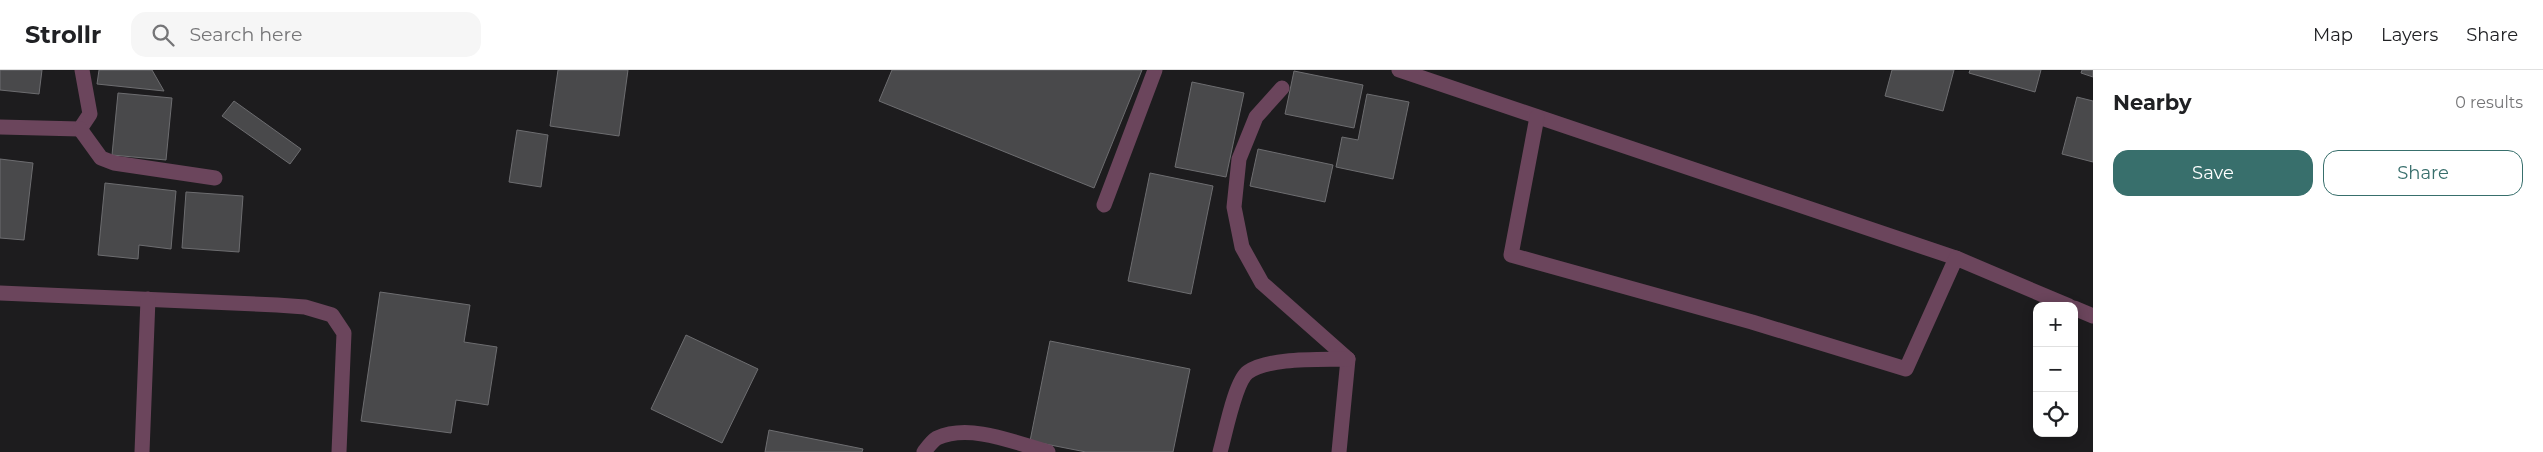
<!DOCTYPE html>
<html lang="en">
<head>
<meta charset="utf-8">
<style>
  :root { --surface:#fff; --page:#f6f6f6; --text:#202124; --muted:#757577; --line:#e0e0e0; --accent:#386f6c }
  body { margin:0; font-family:Montserrat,sans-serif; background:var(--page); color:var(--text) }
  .controls { position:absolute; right:15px; bottom:15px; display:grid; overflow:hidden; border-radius:10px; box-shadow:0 2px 12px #0003 }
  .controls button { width:45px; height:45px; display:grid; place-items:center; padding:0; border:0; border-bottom:1px solid var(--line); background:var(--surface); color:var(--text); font:25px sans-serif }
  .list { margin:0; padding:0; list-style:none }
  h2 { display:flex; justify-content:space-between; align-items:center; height:65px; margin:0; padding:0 20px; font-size:21px }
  h2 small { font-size:16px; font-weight:400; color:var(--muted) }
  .actions { display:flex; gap:10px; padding:15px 20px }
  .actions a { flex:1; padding:11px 0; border:1px solid var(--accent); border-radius:15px; text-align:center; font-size:18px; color:var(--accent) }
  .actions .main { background:var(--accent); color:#fff }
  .icon { flex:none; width:28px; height:28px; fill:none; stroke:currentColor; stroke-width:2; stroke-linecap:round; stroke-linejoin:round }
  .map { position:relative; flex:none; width:2093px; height:382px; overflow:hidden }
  header { display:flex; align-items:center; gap:30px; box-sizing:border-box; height:70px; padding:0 25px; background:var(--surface); border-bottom:1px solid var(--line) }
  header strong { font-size:24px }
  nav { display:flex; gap:28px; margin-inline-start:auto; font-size:18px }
  .search { width:350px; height:45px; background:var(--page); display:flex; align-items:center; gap:12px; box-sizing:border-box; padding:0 18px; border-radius:15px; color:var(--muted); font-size:19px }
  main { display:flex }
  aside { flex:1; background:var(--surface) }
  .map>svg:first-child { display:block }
  .building { fill:#49494b; stroke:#6d6d70 }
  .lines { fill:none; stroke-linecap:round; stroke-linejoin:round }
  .minor { stroke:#6b455c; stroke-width:15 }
</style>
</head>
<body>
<header>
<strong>Strollr</strong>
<div class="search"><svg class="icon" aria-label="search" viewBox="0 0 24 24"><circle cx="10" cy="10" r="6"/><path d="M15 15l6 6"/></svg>Search here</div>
<nav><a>Map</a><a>Layers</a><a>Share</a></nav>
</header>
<main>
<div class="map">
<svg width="2093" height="382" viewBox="0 0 2093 382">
  <rect width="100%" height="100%" fill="#1d1c1e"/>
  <g class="building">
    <polygon points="0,0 42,0 39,24 0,20"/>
    <polygon points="99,0 152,0 164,21 97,14"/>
    <polygon points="558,0 628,0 619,66 550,56"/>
    <polygon points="892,0 1142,0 1094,118 879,31"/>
    <polygon points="1892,0 1954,0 1943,41 1885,26"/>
    <polygon points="1970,0 2041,0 2035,22 1969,3"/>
    <polygon points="2082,0 2093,0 2093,7 2081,3"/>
    <polygon points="1294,1 1363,15 1354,58 1285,44"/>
    <polygon points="1192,12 1244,23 1226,107 1175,97"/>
    <polygon points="118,23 172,28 166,90 112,85"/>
    <polygon points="1367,24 1409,32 1393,109 1336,97 1342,67 1358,70"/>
    <polygon points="2077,27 2093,31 2093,92 2062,84"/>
    <polygon points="234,31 301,79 290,94 222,46"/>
    <polygon points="517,60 548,65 541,117 509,112"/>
    <polygon points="1258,79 1333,95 1325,132 1250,116"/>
    <polygon points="0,89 33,93 24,170 0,168"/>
    <polygon points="1150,103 1213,116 1191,224 1128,211"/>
    <polygon points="105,113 176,121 171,179 139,175 138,189 98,185"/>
    <polygon points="186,122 243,126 239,182 182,178"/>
    <polygon points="380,222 470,235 464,272 497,277 488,335 456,330 451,363 361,351"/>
    <polygon points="686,265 758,299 722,373 651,339"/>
    <polygon points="1050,271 1190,299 1173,382 1086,382 1030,371"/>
    <polygon points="769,360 863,379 862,382 765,382"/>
  </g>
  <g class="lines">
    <g class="minor">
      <polyline points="1399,0 1956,188"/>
      <polyline points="1282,18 1256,47 1239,89 1234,137 1242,177 1262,213 1348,289 1339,382"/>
      <polyline points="1537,47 1511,185 1752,252 1906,299 1956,188 2069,236"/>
      <polyline points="0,57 80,59 90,44 82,0"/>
      <polyline points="80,59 101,88 114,93 215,108"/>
      <polyline points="1104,135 1155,0"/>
      <polyline points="0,223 277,235 305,237 332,245 344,263 339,382"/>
      <polyline points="2074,238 2093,246"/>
      <polyline points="142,382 148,229"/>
      <path d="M924,382C927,378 932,371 937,368C970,353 1016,373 1048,382"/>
      <path d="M1220,382C1225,365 1235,311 1248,302C1269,287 1322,290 1348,289"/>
    </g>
  </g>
</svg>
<div class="controls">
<button>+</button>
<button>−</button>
<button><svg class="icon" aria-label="locate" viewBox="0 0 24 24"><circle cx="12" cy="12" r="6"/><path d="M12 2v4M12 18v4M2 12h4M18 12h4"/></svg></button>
</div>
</div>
<aside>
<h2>Nearby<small>0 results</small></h2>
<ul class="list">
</ul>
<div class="actions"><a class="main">Save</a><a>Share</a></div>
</aside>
</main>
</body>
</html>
